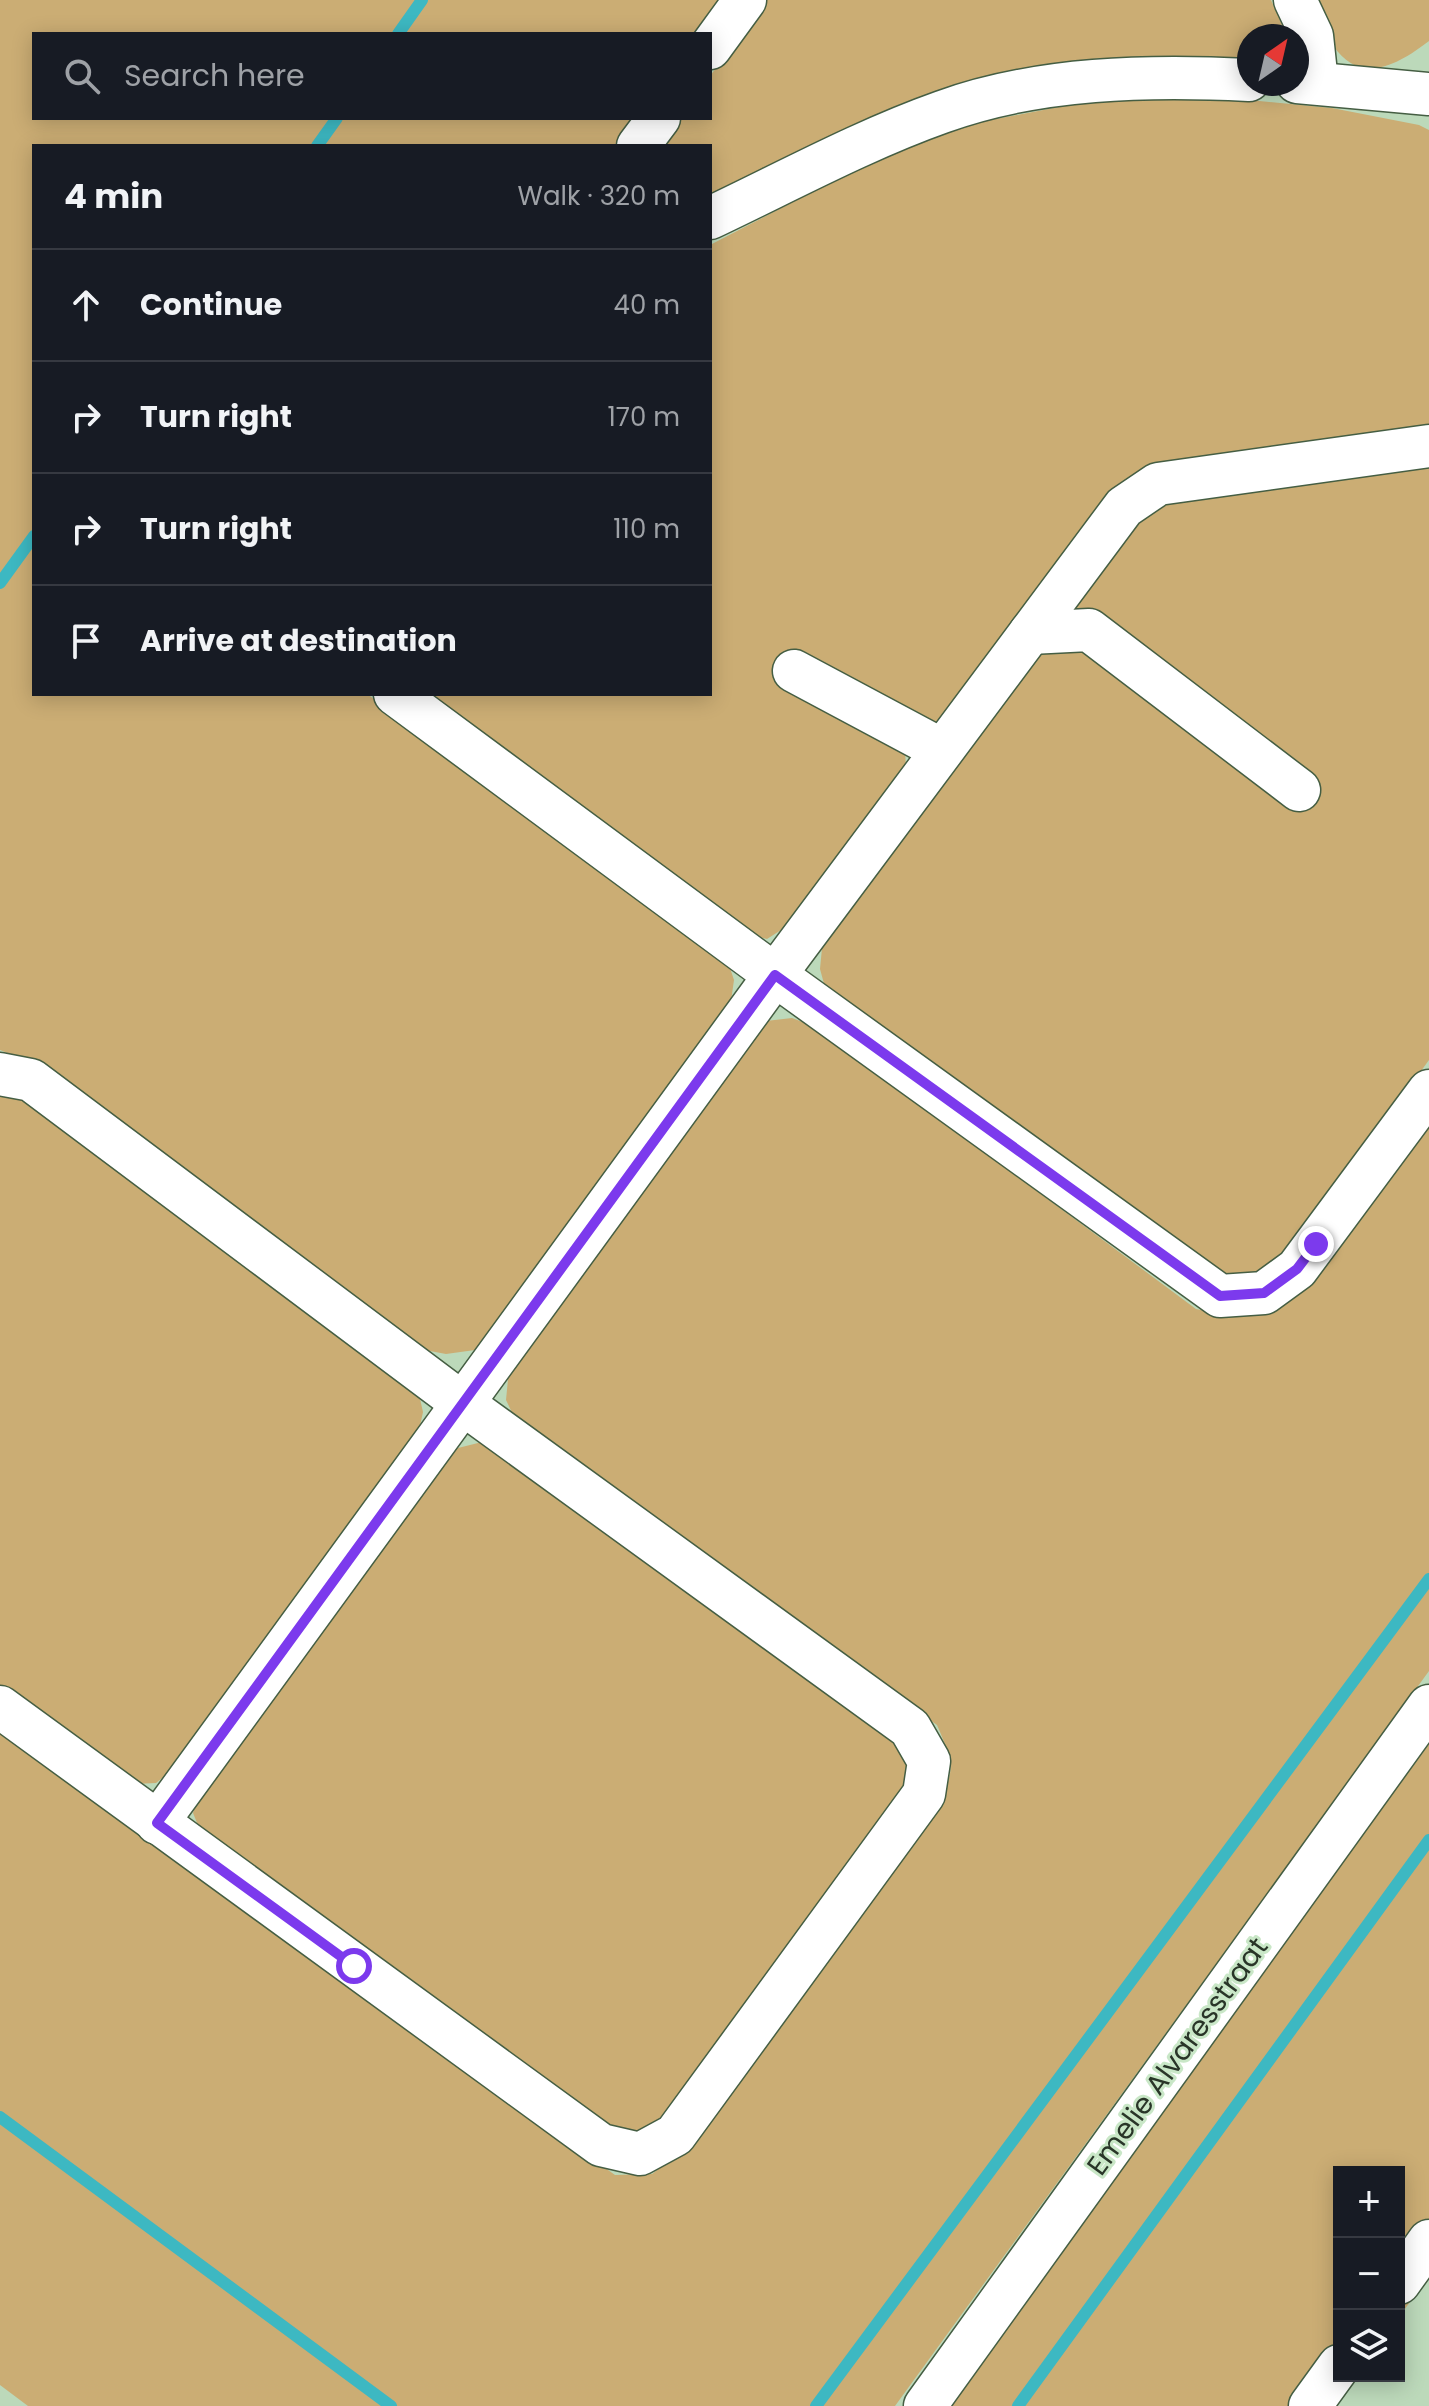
<!DOCTYPE html>
<html lang="en">
<head>
<meta charset="utf-8">
<style>
  :root { --surface:#171b24; --page:#242831; --text:#f1f3f6; --muted:#9ea1a6; --line:#363941 }
  body { margin:0; font-family:Poppins,sans-serif; background:var(--page); color:var(--text) }
  .controls { position:absolute; right:24px; bottom:24px; display:grid; overflow:hidden; border-radius:0px; box-shadow:0 4px 20px #0003 }
  .controls button { width:72px; height:72px; display:grid; place-items:center; padding:0; border:0; border-bottom:2px solid var(--line); background:var(--surface); color:var(--text); font:40px sans-serif }
  .compass { position:absolute; left:1237px; top:24px; width:72px; height:72px; border-radius:50%; background:var(--surface); box-shadow:0 4px 20px #0003; rotate:34deg }
  .stop { position:absolute; width:24px; height:24px; margin:-18px; border:6px solid #7c3aed; border-radius:50%; background:#fff }
  .stop.end { background:#7c3aed; border-color:#fff; box-shadow:0 2px 8px #0008 }
  .list { margin:0; padding:0; list-style:none }
  h2 { display:flex; justify-content:space-between; align-items:center; height:104px; margin:0; padding:0 32px; font-size:34px }
  h2 small { font-size:26px; font-weight:400; color:var(--muted) }
  .list li { display:grid; grid-template-columns:52px 1fr auto; gap:24px; align-items:center; box-sizing:border-box; height:112px; padding:0 32px; border-top:2px solid var(--line) }
  .list b { display:block; font-size:30px; white-space:nowrap }
  .list em { font-size:26px; font-style:normal; color:var(--muted) }
  .icon { flex:none; width:44px; height:44px; fill:none; stroke:currentColor; stroke-width:2; stroke-linecap:round; stroke-linejoin:round }
  .map { position:relative; flex:none; width:1429px; height:2406px; overflow:hidden }
  .search { position:absolute; background:var(--surface); box-shadow:0 4px 20px #0003; left:32px; top:32px; width:680px; height:88px; display:flex; align-items:center; gap:20px; box-sizing:border-box; padding:0 28px; border-radius:0px; color:var(--muted); font-size:30px }
  .panel { position:absolute; background:var(--surface); box-shadow:0 4px 20px #0003; left:32px; top:144px; width:680px; height:552px; border-radius:0px }
  .map>svg:first-child { display:block }
  .green { fill:#cbad74 }
  .lines { fill:none; stroke-linecap:round; stroke-linejoin:round }
  .stream { stroke:#3db8c2; stroke-width:12 }
  .minor-casing { stroke:#455e43; stroke-width:45 }
  .minor { stroke:#fff; stroke-width:42 }
  .route { stroke:#7c3aed; stroke-width:10 }
  .labels { text-anchor:middle; stroke-width:6; stroke-linejoin:round; paint-order:stroke }
  .street-label { font-size:28px; fill:#293528; stroke:#c9e7c7 }
</style>
</head>
<body>
<div class="map">
<svg width="1429" height="2406" viewBox="0 0 1429 2406">
  <rect width="100%" height="100%" fill="#bcd9ba"/>
  <g class="green">
    <polygon points="0,0 721,0 696,34 34,34 34,118 634,118 614,146 34,146 34,694 367,694 727,959 734,980 730,1008 503,1321 475,1350 446,1354 414,1348 37,1065 0,1050"/>
    <polygon points="767,0 1271,0 1287,36 1249,36 1249,58 1180,59 710,196 710,146 661,146 678,118 710,118 710,76"/>
    <path d="M1312,0H1429V41C1399,64 1360,87 1333,45C1325,31 1319,15 1312,0Z"/>
    <polygon points="1218,97 1332,108 1419,125 1429,130 1429,426 1141,469 1109,491 949,718 925,725 905,749 906,768 795,921 767,939 744,933 424,694 710,694 710,245 866,164 970,124 1090,101"/>
    <polygon points="1429,466 1429,1060 1282,1263 1259,1278 1222,1280 826,991 820,969 822,948 1030,660 1062,646 1064,614 1140,517 1167,502"/>
    <path d="M792,1018L816,1027L1196,1309L1233,1317L1273,1307L1298,1295L1429,1117V1671L895,2406H28L0,2385V1730L615,2175L652,2174L678,2154L933,1813C955,1772 956,1769 937,1725L519,1427L506,1400L509,1369L766,1021Z"/>
    <polygon points="0,1086 29,1098 418,1390 423,1412 418,1435 177,1766 156,1783 135,1784 0,1685"/>
    <polygon points="486,1441 898,1738 912,1764 907,1794 659,2129 634,2136 611,2134 202,1835 193,1813 199,1795 438,1468 458,1448"/>
    <polygon points="1429,1744 1429,2276 1399,2317 1399,2172 1339,2172 1339,2376 1334,2406 945,2406"/>
  </g>
  <g class="lines">
    <g class="stream">
      <polyline points="398,34 422,0"/>
      <polyline points="317,146 337,118"/>
      <polyline points="0,583 34,536"/>
      <polyline points="0,2117 391,2406"/>
      <polyline points="816,2406 1429,1579"/>
      <polyline points="1018,2406 1429,1840"/>
    </g>
    <g class="minor-casing">
      <g id="minor">
        <polyline points="1295,0 1312,36 1317,83"/>
        <polyline points="710,48 745,0"/>
        <polyline points="1297,82 1429,94"/>
        <polyline points="638,146 659,118"/>
        <path d="M710,218C786,182 863,140 942,112C1038,77 1149,75 1249,80"/>
        <polyline points="1030,633 1089,630 1299,790"/>
        <polyline points="794,671 942,750"/>
        <polyline points="395,694 775,975 1220,1296 1264,1293 1297,1269 1429,1091"/>
        <polyline points="0,1074 31,1080 462,1403 910,1728 929,1761 924,1794 675,2135 640,2154 601,2145 0,1707"/>
        <polyline points="157,1823 775,975 1124,507 1158,484 1429,446"/>
        <polyline points="1399,2283 1429,2241"/>
        <polyline points="925,2406 1429,1706"/>
        <polyline points="1310,2406 1339,2366"/>
      </g>
    </g>
    <use href="#minor" class="minor"/>
  </g>
  <g class="lines">
    <polyline class="route" points="354,1966 157,1823 775,975 1220,1296 1264,1293 1297,1269 1316,1244"/>
  </g>
  <g class="labels">
    <g class="street-label">
      <text transform="translate(1177 2056) rotate(-54)" y="10">Emelie Alvaresstraat</text>
    </g>
  </g>
</svg>
<div class="controls">
<button>+</button>
<button>−</button>
<button><svg class="icon" aria-label="layers" viewBox="0 0 24 24"><path d="M12 4l9 5-9 5-9-5zM3 14l9 5 9-5"/></svg></button>
</div>
<svg class="compass" viewBox="-18 -18 36 36"><path d="M0-13l5 13h-10z" fill="#e53935"/><path d="M0 13l5-13h-10z" fill="#9ea1a6"/></svg>
<div class="stop" style="left:354px;top:1966px"></div>
<div class="stop end" style="left:1316px;top:1244px"></div>
<div class="search"><svg class="icon" aria-label="search" viewBox="0 0 24 24"><circle cx="10" cy="10" r="6"/><path d="M15 15l6 6"/></svg>Search here</div>
<section class="panel">
<h2>4 min<small>Walk · 320 m</small></h2>
<ul class="list">
<li><svg class="icon" aria-label="ahead" viewBox="0 0 24 24"><path d="M12 20V5M6 11l6-6 6 6"/></svg><div><b>Continue</b></div><em>40 m</em></li>
<li><svg class="icon" aria-label="right" viewBox="0 0 24 24"><path d="M7 20v-9h11M14 6l5 5-5 5"/></svg><div><b>Turn right</b></div><em>170 m</em></li>
<li><svg class="icon" aria-label="right" viewBox="0 0 24 24"><path d="M7 20v-9h11M14 6l5 5-5 5"/></svg><div><b>Turn right</b></div><em>110 m</em></li>
<li><svg class="icon" aria-label="arrive" viewBox="0 0 24 24"><path d="M6 21V4h12l-3 4 3 4H6"/></svg><div><b>Arrive at destination</b></div></li>
</ul>
</section>
</div>
</body>
</html>
